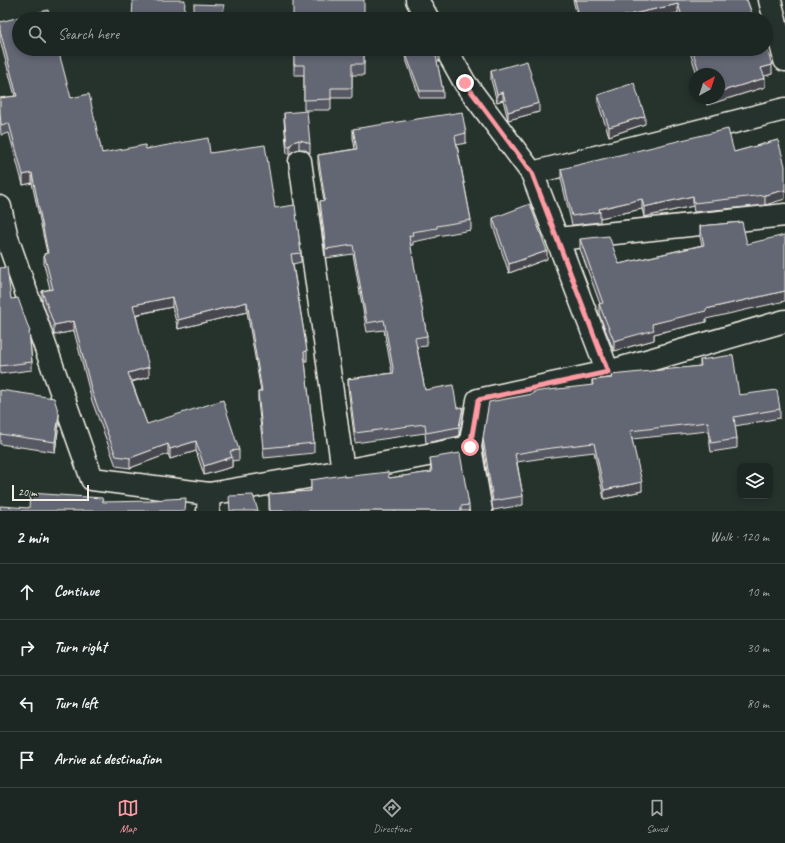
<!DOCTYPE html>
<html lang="en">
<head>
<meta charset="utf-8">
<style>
  :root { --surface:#1c2622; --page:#252e2a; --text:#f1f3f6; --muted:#a0a5a5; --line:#3a4340; --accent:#ff9aa2 }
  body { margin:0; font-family:Caveat,sans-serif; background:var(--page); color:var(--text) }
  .controls { position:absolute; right:12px; bottom:12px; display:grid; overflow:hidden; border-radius:8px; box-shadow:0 2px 6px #0003 }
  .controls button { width:36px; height:36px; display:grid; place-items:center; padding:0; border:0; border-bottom:1px solid var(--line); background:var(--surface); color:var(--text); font:20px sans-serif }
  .compass { position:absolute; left:689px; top:68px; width:36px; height:36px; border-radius:50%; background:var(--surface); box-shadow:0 2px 6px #0003; rotate:39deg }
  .scale { position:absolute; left:12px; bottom:10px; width:77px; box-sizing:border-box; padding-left:4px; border:2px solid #f4f1e8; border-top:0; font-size:11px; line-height:14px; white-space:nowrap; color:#f4f1e8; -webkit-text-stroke:3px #26332d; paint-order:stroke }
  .stop { position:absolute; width:12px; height:12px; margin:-9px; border:3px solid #ff9aa2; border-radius:50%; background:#fff }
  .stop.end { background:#ff9aa2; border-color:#fff; box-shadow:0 1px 4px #0008 }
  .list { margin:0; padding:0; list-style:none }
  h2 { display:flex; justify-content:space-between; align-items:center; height:52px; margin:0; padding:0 16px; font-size:17px }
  h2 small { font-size:13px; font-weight:400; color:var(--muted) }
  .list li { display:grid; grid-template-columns:26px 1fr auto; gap:12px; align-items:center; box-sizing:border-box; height:56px; padding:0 16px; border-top:1px solid var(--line) }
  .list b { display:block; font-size:15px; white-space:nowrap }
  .list em { font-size:13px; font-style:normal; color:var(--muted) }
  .icon { flex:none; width:22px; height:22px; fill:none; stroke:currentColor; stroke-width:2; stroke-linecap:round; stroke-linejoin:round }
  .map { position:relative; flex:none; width:785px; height:511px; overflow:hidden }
  .search { position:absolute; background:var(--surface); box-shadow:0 2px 6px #0003; left:12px; right:12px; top:12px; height:44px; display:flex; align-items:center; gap:10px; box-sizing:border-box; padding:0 14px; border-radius:22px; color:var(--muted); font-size:15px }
  .sheet { height:276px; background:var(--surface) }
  nav { display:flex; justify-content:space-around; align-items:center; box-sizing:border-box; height:56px; border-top:1px solid var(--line); background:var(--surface); font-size:11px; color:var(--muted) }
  nav a { display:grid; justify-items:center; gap:2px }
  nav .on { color:var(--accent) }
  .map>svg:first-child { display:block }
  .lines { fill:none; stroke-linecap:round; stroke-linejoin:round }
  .street-casing { stroke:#f4f1e8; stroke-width:25 }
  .street { stroke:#26332d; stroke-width:22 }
  .wall { fill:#565863; stroke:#f4f1e8 }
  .shaded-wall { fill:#464750; stroke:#f4f1e8 }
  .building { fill:#646673; stroke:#f4f1e8 }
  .route { stroke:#ff9aa2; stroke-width:5 }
</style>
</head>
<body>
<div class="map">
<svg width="785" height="511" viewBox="0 0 785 511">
  <rect width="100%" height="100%" fill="#26332d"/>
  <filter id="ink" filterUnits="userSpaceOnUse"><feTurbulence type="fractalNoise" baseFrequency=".025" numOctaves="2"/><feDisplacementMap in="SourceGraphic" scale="8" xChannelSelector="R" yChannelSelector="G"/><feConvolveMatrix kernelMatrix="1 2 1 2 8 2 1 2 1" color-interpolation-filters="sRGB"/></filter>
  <g filter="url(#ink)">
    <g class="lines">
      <g class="street-casing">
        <g id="street">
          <polyline points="417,0 428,19"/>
          <polyline points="770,0 785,60"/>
          <polyline points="446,49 465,83 532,173 608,372"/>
          <polyline points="300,161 343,471"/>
          <polyline points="532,173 785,109"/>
          <polyline points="0,207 7,238 92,479 209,494 208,511"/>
          <polyline points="558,239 785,215"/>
          <polyline points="209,494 343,471 470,447"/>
          <polyline points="481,511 470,447 478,400 608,372 785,321"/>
        </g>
      </g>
      <use href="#street" class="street"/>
    </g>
    <g class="wall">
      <polygon points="573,0 747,0 753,17 758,19 680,19 678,13 650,19 578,19"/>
      <polygon points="0,22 71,98 102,153 146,149 210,153 275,208 301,253 301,262 293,264 307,351 307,361 305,361 314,443 314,453 264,458 258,401 258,392 261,391 247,312 178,329 172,307 136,315 149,377 132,382 147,424 239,450 239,460 232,461 232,467 204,475 196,451 170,459 168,454 130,468 116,466 92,401 74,331 54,335 42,301 42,291 50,289 44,264 44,254 47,253 32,183 23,185 9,133 1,135 0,122 0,98 15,96 0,40"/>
      <polygon points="294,49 364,49 364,75 352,75 352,98 331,98 331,110 304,110 304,75 294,75"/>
      <polygon points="404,49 436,49 439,61 437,62 443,91 443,98 420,98 404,54"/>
      <polygon points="689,49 766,49 772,74 764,76 765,87 707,105 705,98 719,98 719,74 697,74"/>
      <polygon points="491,71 539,112 508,120 503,100 497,102 491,80"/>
      <polygon points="598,95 645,124 609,136 598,103"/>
      <polygon points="284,113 310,144 310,153 304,149 299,149 293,151 290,154 287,154 284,121"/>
      <polygon points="353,129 466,133 466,143 457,145 471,220 471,230 437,236 437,237 413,242 413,245 410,245 427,336 427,346 417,347 425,390 457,408 463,416 459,436 426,443 425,433 355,443 348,388 348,379 392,373 384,330 367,332 353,254 326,258 320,211 320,201 324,201 318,164 318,155 355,149 353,138"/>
      <polygon points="778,140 765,205 694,212 693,206 644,217 642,209 600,218 600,222 572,225 561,179 561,169 734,152"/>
      <polygon points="493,218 547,259 509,273 493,226"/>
      <polygon points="742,222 706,319 706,322 654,334 654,340 614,351 599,314 599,304 600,304 580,249 580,239 619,264 702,245 700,237 700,226"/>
      <polygon points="0,268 11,299 30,340 32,362 32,370 0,374"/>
      <polygon points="700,360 739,395 780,409 780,418 735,426 737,439 737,448 711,452 708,431 632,439 642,491 604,499 594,452 544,458 517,462 523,496 523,505 493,510 483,447 483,438 592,386 592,380 700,366"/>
      <polygon points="0,390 59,424 55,452 0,444"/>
      <polygon points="430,458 469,505 469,511 269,511 269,494 311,491 311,480 344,477 389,478 431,472"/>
    </g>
    <g class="shaded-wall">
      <polygon points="678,4 678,13 650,19 615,19 615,18"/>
      <polygon points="439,54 439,61 436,63 436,56"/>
      <polygon points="772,65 772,74 761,77 761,68"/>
      <polygon points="765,78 765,87 707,105 707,98 719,98 719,92"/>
      <polygon points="503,92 503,100 497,102 497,94"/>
      <polygon points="539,103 539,112 508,120 508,112"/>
      <polygon points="645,116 645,124 609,136 609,127"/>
      <polygon points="299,140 299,149 293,151 290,154 290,146 293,142"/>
      <polygon points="32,173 32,183 23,185 23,175"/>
      <polygon points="785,190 785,199 765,205 765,195"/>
      <polygon points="693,196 693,206 644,217 644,207"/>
      <polygon points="642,199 642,209 600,218 600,212 599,209"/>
      <polygon points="547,251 547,259 509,273 509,264"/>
      <polygon points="785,291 785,301 706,319 706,322 654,334 654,340 614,351 614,341 652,324 706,309"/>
      <polygon points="172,297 172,307 133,315 133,305"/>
      <polygon points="247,302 247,312 178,329 178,320"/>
      <polygon points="74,321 74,331 54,335 54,325"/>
      <polygon points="149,367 149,377 128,382 128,373"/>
      <polygon points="463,407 463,416 459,436 459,427"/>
      <polygon points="59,414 59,424 55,452 55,442"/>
      <polygon points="196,441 196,451 170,459 170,449"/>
      <polygon points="168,444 168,454 130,468 130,458"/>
      <polygon points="232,457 232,467 204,475 204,466"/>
      <polygon points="642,482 642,491 604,499 604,490"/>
    </g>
    <g class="building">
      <polygon points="133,0 185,0 184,19 147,19 132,18"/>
      <rect x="293" y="0" width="71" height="19"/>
      <polygon points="575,0 747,0 753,17 757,16 758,19 683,19 678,4 615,18 616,19 580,19"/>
      <polygon points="194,4 224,5 223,19 194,19"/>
      <polygon points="48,10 50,19 19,19 19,49 58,49 71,98 89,94 102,153 145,145 146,149 208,138 210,153 265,145 275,208 295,205 301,253 291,254 307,351 304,352 314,443 264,448 258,392 262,391 247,302 178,320 172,297 133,305 149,367 128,373 147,424 223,400 239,450 230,451 232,457 204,466 196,441 170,449 168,444 130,458 116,456 92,392 74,321 54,325 42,291 53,289 44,254 48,253 32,173 23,175 9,123 1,125 0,112 0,98 17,96 0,30 0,22"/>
      <polygon points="454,14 457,19 445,19"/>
      <polygon points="766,46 772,65 761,68 765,78 719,92 719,74 700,74 692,49 766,49"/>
      <polygon points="294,49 364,49 364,64 352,64 352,88 331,88 331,99 304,100 304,65 294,65"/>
      <polygon points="404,49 436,49 439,54 436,56 443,91 420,91"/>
      <polygon points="527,61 539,103 508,112 503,92 497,94 491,71"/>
      <polygon points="634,83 645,116 609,127 598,95"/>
      <polygon points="307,111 310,144 304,141 299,140 293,142 290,146 287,146 284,113"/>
      <polygon points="462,112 466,133 455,136 471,220 437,226 437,228 412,232 413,235 409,236 427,336 415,338 425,390 453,385 457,408 463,407 459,427 426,433 425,424 355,433 348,379 394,373 384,320 367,323 353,245 326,249 320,201 325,200 318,155 357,149 353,129"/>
      <polygon points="728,129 734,152 778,140 785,166 785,190 765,195 694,203 693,196 644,207 642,199 599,209 600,212 572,216 561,169"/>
      <polygon points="530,204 547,251 509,264 493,218"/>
      <polygon points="742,222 747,244 785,235 785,291 706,309 706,311 652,324 654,330 614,341 599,304 603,303 580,239 609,236 619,264 704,245 700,226"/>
      <polygon points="7,267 11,299 18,298 30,332 29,332 32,362 0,366 0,268"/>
      <polygon points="733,355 739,395 777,390 780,409 734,417 737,439 711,443 708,422 630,431 642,482 604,490 594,443 544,449 515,454 523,496 493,501 483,438 489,402 533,394 533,392 540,391 593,385 592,380 612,378 611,375 701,366 700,360"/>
      <polygon points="0,390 54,398 59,414 55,442 0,434"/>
      <polygon points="460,453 469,505 461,506 461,511 270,511 269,494 311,491 311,480 337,476 344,475 344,477 388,472 389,478 432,472 430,458"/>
      <polygon points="30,493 102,498 103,502 151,501 151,500 186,498 185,511 0,511 0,506 29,508"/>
      <polygon points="253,495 258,511 230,511 229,496"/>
    </g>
  </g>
  <g class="lines" filter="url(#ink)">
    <polyline class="route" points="465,83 532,173 608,372 478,400 470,447"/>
  </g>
</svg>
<div class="controls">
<button><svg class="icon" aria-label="layers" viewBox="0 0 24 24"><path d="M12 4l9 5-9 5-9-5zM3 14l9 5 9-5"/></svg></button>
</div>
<svg class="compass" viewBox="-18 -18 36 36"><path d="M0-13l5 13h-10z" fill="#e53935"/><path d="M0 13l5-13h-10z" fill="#a0a5a5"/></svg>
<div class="scale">20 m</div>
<div class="stop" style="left:470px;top:447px"></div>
<div class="stop end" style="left:465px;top:83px"></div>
<div class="search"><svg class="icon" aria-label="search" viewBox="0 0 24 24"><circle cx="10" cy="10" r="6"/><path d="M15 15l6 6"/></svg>Search here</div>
</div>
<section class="sheet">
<h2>2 min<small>Walk · 120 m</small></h2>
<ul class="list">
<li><svg class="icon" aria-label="ahead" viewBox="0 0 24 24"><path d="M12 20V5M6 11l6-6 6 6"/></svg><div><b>Continue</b></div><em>10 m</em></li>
<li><svg class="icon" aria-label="right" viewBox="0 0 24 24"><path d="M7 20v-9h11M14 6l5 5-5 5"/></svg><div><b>Turn right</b></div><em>30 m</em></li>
<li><svg class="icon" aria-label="left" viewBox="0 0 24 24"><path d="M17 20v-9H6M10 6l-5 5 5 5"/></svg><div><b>Turn left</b></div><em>80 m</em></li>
<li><svg class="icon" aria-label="arrive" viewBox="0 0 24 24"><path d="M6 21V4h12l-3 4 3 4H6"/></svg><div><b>Arrive at destination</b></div></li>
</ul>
</section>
<nav>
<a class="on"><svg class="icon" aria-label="map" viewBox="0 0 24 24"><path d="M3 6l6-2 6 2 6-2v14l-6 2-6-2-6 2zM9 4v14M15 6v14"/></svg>Map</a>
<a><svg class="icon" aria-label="directions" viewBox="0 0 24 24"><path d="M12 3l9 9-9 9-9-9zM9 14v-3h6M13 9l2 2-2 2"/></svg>Directions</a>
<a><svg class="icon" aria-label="saved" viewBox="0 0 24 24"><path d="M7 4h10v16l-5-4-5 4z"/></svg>Saved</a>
</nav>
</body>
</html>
